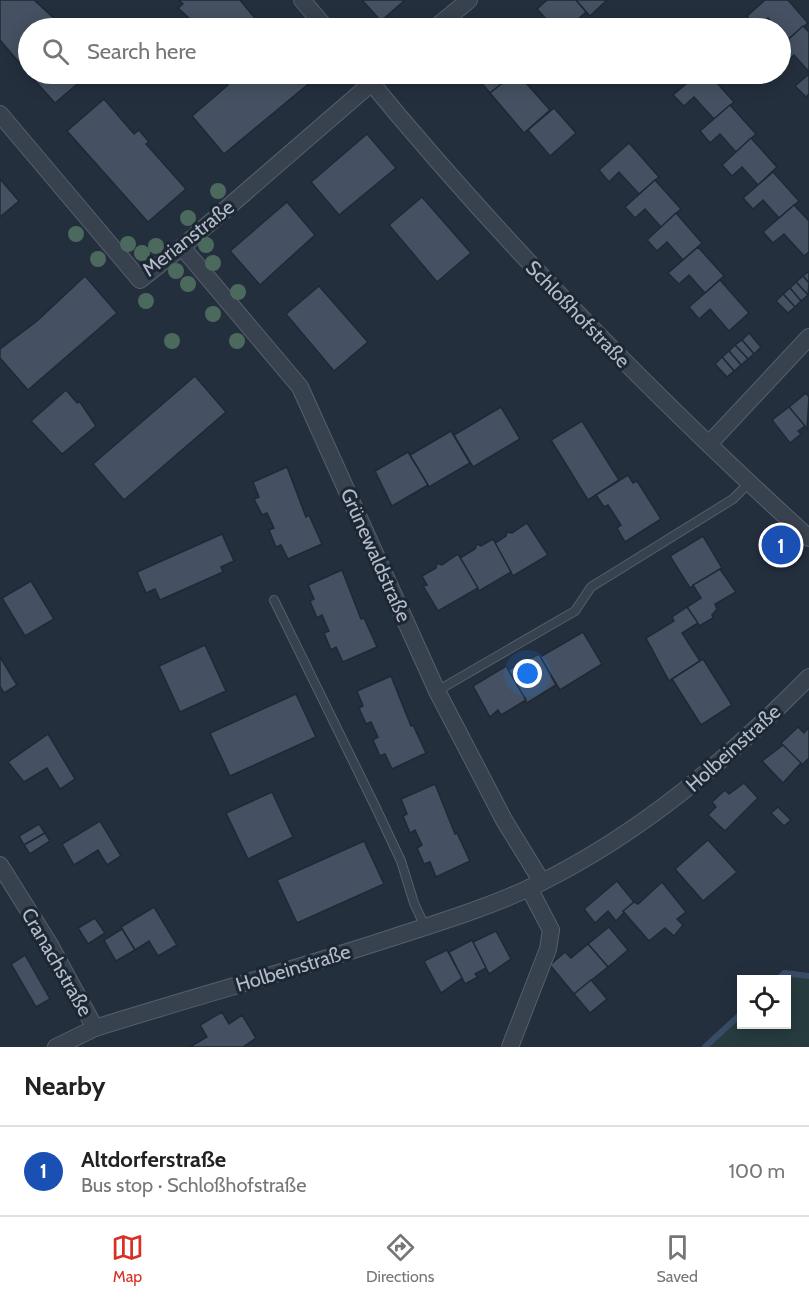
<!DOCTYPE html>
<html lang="en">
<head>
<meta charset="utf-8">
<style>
  :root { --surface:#fff; --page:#f2f2f2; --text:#222; --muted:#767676; --line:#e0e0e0; --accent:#d93025 }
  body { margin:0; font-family:Cabin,sans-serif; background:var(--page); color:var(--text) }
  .controls { position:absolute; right:18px; bottom:18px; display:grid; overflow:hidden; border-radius:0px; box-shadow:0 3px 15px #0003 }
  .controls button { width:54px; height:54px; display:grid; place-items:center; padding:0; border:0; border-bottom:2px solid var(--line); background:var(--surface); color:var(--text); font:30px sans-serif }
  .you { position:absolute; left:528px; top:674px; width:21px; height:21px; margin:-15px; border:4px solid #fff; border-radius:50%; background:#1a73e8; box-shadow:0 0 0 9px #1a73e833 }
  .badge { display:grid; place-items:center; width:39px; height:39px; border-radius:50%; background:var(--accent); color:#fff; font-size:20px; font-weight:700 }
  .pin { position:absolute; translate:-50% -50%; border:3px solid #fff; box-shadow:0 2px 6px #0006 }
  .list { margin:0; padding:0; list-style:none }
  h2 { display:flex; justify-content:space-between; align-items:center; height:78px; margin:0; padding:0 24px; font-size:26px }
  h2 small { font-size:20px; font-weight:400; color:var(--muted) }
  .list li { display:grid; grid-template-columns:39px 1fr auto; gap:18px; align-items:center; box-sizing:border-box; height:90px; padding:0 24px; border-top:2px solid var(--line) }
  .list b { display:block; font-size:22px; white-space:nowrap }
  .list p { margin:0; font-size:20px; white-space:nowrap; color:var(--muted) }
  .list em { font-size:20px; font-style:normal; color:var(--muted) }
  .icon { flex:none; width:33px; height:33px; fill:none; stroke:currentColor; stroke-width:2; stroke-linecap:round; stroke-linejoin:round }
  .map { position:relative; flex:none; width:809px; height:1047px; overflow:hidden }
  .search { position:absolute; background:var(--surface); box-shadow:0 3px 15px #0003; left:18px; right:18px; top:18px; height:66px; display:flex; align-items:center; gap:15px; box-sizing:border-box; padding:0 21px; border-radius:33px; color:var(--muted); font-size:22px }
  .sheet { height:168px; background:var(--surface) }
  nav { display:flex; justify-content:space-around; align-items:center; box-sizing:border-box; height:84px; border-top:2px solid var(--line); background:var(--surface); font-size:16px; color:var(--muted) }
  nav a { display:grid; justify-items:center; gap:3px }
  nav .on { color:var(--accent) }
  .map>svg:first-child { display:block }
  .green { fill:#263c3f }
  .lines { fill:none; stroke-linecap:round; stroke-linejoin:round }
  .stream { stroke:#394c67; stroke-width:6 }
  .building { fill:#455162; stroke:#1f2835; stroke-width:1.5 }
  .service-casing { stroke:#565f6c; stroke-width:10 }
  .minor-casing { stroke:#565f6c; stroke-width:18 }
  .service { stroke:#38414e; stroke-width:8 }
  .minor { stroke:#38414e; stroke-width:16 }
  .tree { fill:#4b6a5d }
  .labels { text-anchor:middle; stroke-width:6; stroke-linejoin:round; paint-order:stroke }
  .street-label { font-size:20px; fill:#b4bcc9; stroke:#1d2633 }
</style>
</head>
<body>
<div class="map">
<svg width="809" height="1047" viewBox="0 0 809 1047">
  <rect width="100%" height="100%" fill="#242f3e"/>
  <polygon class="green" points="791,971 809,974 809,1047 709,1047 741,1017 742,1024 786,1024 786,980 782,979"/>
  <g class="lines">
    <g class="stream">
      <polyline points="777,980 784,973 809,976"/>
      <polyline points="705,1047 742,1013"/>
    </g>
  </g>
  <g class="building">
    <polygon points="0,0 34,0 58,22 53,26 55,28 28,28 28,73 0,40"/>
    <polygon points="179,0 240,0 259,23 253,28 200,28 178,8 183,4"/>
    <polygon points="362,0 405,0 381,21"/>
    <polygon points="547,0 576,0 586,12 568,28 554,28 537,9"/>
    <polygon points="576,0 607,0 590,16"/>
    <polygon points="765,0 788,0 808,23 787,40 780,28 777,28 768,18 757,28 747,16"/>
    <polygon points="803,26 809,32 809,72 794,55 784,64 780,60 780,47"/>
    <polygon points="29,74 89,74 55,103"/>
    <polygon points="237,74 242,77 246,74 315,74 318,76 224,154 192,116 228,85 227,82"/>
    <polygon points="474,74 514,74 490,93"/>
    <polygon points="514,74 518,74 550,110 524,133 490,93"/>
    <polygon points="698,74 709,74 734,102 714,119 694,97 684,106 673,95"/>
    <polygon points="809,74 809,94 806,97 795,86"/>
    <polygon points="104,99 134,134 139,130 149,142 146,144 186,189 148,222 67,131"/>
    <polygon points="730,105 756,134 736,152 720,134 710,143 700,131"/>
    <polygon points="554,108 576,133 550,156 528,130"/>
    <polygon points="367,134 396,168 339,215 311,182"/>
    <polygon points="751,138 777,167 758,185 742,167 732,176 722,165"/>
    <polygon points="629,143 659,177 639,194 619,172 609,182 599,170"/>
    <polygon points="773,172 799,201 779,218 763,200 753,209 743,198"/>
    <polygon points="0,179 19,201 0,217"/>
    <polygon points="655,180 681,209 661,227 645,209 635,218 625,207"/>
    <polygon points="422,197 471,253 437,282 389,225"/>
    <polygon points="287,202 315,235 260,285 230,251"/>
    <polygon points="794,205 809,221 809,252 804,256 784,234 773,243 763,232"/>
    <polygon points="676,213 702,243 683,260 667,242 657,251 647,240"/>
    <polygon points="698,247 724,276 705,293 689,275 679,284 668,273"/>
    <polygon points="809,271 809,283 803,276"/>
    <polygon points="85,276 117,313 28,390 0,358 0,349 37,321"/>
    <polygon points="803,276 809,283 808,295 796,282"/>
    <polygon points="720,280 749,313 729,331 710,309 699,319 689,307"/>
    <polygon points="796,282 808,295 801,301 790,288"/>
    <polygon points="319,286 368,342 334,371 286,314"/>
    <polygon points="790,288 801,301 795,307 783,294"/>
    <polygon points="783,294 795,307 788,313 776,301"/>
    <polygon points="749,333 761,347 754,354 742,340"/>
    <polygon points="742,340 754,354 748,359 735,345"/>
    <polygon points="735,345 748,359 741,365 729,351"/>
    <polygon points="729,351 741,365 734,371 722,357"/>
    <polygon points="722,357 734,371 727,377 715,364"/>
    <polygon points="195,376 226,412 124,500 93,464"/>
    <polygon points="66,390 77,403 80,402 96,426 62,454 31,421"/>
    <polygon points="806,393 809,397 807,429 789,407"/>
    <polygon points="501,407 520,439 473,467 454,435"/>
    <polygon points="789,407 805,426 798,431 801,434 790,443 772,420"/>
    <polygon points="582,421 619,480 588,500 551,440"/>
    <polygon points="451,431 470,463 429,487 410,455"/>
    <polygon points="408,452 428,485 392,506 375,471"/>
    <polygon points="287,467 306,517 309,515 322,544 288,559 281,545 276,547 269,530 274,528 267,513 262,515 254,499 259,497 253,482"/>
    <polygon points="628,475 633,483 637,481 661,519 625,542 617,528 621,525 608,505 604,507 596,495"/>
    <polygon points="527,523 548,555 513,576 495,543 506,536 507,532 512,533"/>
    <polygon points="222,534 234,561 221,567 223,572 160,600 155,589 146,593 137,572"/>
    <polygon points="703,536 722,568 690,588 670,556"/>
    <polygon points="493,539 511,572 479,591 460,558 475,549 477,544 481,546"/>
    <polygon points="785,547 795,556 792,560 782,551"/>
    <polygon points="458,554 478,588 438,611 423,586 427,585 422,576 436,568 437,563 442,565"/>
    <polygon points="720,569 736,592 715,604 717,609 712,615 713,618 699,626 687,607 701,598 693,585"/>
    <polygon points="342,570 361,619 364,618 377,647 343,662 336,647 331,650 324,633 329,631 322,615 317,618 310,601 314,599 308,585"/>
    <polygon points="31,581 54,619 25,636 2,598"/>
    <polygon points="687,607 698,623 682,633 700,661 669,681 646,638 674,621 672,617"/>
    <polygon points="583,632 602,664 560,690 540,657"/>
    <polygon points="205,645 226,691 180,712 159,666"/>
    <polygon points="539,654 556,685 527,703 508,670"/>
    <polygon points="0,657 17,685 4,693 0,686"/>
    <polygon points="703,659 732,705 701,725 672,679"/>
    <polygon points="506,666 526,700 501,715 498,710 490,717 473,686"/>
    <polygon points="391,676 411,726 413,725 426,753 392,769 385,754 380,756 373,740 378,737 371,722 366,724 359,708 363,706 357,691"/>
    <polygon points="296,694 316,737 230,776 210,733"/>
    <polygon points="798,727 804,733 809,727 809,758 802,765 781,743"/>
    <polygon points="48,734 75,779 60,789 47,768 24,782 8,762"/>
    <polygon points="783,745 801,763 783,783 762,761"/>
    <polygon points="744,783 758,798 725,831 708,815 716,807 712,802 725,790 729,794"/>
    <polygon points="435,784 455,834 457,833 470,861 436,877 430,862 424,864 417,848 422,845 415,830 410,833 403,816 407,814 401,799"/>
    <polygon points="272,792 293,837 248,859 226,813"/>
    <polygon points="778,807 791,820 784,826 771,813"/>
    <polygon points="100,821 121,856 107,865 98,850 74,865 62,844"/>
    <polygon points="39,824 45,833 24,845 19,836"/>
    <polygon points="45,833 50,841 30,854 24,845"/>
    <polygon points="708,840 737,872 703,901 675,869"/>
    <polygon points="364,841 384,884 297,923 277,880"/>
    <polygon points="617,881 634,902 616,921 608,911 595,923 584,909"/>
    <polygon points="662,882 686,912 677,919 683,925 674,936 665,928 649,941 623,911 634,902 638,904"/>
    <polygon points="154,907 177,945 158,956 149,941 135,950 121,927"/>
    <polygon points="95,918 105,933 88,944 78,928"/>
    <polygon points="609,927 628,950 608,967 588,944"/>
    <polygon points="122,929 135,950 116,961 104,940"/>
    <polygon points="496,931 511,959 489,974 473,942"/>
    <polygon points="472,940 486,968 475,974 478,977 465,984 449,952"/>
    <polygon points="588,944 608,967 574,994 550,965 565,952 571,958"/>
    <polygon points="447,950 462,978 441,993 424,961"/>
    <polygon points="25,955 50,999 36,1007 11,964"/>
    <polygon points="591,980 607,999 590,1013 574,994"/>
    <polygon points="222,1012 229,1024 242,1015 256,1038 243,1047 190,1047 207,1037 200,1025"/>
  </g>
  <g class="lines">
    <g class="service-casing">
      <g id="service">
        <polyline points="274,600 376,808 401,861 414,903 425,927"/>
        <polyline points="437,691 575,611 591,587 733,499 749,483"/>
      </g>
    </g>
    <g class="minor-casing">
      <g id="minor">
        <polyline points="302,0 326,28"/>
        <polyline points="435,28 469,0"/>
        <path d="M364,74C500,240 650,393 809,538"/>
        <polyline points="0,114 140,280 182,247 382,74"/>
        <polyline points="182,247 300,387 437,691 504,820 542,882"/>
        <polyline points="709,444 809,337"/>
        <polyline points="0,865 50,945 95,1028"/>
        <path d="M56,1047L95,1028C194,997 293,970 391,938C440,922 493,906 540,883C643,832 729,758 809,677"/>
        <polyline points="510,1047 548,949 551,930 529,888"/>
      </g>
    </g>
    <use href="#service" class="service"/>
    <use href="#minor" class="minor"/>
  </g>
  <g class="tree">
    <circle cx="218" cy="191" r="8"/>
    <circle cx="188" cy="218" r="8"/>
    <circle cx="76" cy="234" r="8"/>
    <circle cx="128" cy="244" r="8"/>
    <circle cx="206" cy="245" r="8"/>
    <circle cx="156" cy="246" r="8"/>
    <circle cx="142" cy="253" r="8"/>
    <circle cx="98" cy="259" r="8"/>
    <circle cx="213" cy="263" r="8"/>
    <circle cx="176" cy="271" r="8"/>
    <circle cx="188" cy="284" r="8"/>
    <circle cx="238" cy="292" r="8"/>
    <circle cx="146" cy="301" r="8"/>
    <circle cx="213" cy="314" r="8"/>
    <circle cx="172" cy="341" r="8"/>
    <circle cx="237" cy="341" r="8"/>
  </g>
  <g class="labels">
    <g class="street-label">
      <text transform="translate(188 238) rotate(-38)" y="7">Merianstraße</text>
      <text transform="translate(578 314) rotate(46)" y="7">Schloßhofstraße</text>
      <text transform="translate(376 555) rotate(66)" y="7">Grünewaldstraße</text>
      <text transform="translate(733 748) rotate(-42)" y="7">Holbeinstraße</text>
      <text transform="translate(57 962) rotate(60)" y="7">Cranachstraße</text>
      <text transform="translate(293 968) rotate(-17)" y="7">Holbeinstraße</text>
    </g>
  </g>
</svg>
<div class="controls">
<button><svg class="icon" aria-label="locate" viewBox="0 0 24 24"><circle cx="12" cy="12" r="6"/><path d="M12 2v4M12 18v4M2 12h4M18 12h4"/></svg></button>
</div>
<div class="you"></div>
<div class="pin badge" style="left:781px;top:545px;background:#1a4fb4">1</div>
<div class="search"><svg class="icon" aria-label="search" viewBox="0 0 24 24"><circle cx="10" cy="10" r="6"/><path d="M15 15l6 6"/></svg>Search here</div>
</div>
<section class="sheet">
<h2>Nearby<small></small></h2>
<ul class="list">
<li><span class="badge" style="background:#1a4fb4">1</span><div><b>Altdorferstraße</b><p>Bus stop · Schloßhofstraße</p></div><em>100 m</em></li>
</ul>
</section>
<nav>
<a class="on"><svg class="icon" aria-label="map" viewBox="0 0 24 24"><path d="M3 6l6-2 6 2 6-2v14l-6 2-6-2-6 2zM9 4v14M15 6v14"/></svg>Map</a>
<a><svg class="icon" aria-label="directions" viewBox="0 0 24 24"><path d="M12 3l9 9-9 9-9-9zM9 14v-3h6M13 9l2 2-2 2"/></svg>Directions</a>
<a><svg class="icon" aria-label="saved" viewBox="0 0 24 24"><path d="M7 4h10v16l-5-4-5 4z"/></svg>Saved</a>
</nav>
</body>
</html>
